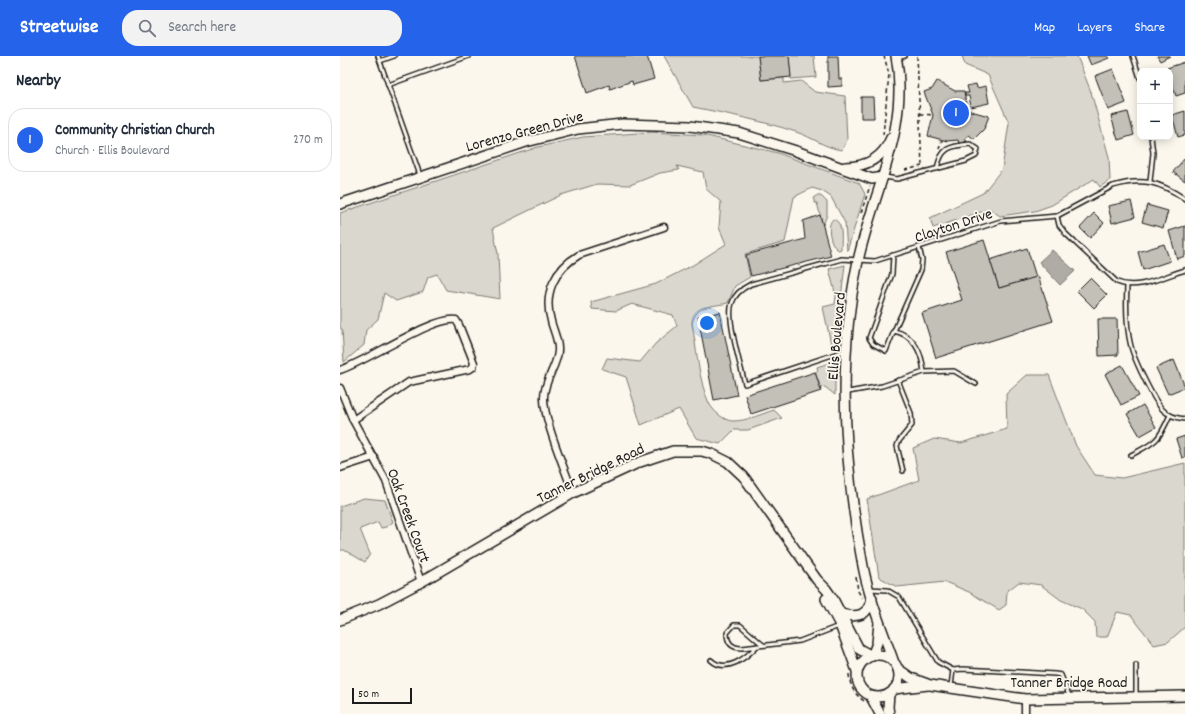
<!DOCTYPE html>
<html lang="en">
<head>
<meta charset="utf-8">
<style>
  :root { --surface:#fff; --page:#f2f2f3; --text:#1f2937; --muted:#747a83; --line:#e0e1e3; --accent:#2563eb }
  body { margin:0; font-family:Dekko,sans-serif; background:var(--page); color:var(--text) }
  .controls { position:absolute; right:12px; top:12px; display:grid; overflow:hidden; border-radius:8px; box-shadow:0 2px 10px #0003 }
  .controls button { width:36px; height:36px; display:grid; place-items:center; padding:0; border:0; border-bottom:1px solid var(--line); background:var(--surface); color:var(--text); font:20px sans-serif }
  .scale { position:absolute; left:12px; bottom:10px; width:60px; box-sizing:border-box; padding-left:4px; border:2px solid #1c1c1c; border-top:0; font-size:11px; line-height:14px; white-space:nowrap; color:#1c1c1c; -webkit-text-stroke:3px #fbf7ec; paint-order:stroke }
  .you { position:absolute; left:367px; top:267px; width:14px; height:14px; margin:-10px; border:3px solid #fff; border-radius:50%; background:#1a73e8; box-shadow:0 0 0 6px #1a73e833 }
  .badge { display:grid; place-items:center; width:26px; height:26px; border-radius:50%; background:var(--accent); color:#fff; font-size:13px; font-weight:700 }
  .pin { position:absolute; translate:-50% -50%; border:2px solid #fff; box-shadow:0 1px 4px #0006 }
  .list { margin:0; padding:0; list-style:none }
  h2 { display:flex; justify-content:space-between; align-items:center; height:52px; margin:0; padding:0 16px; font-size:17px }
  h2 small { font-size:13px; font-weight:400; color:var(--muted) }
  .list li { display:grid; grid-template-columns:26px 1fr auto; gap:12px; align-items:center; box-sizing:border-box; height:64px; margin:0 8px 8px; padding:0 8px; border:1px solid var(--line); border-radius:16px }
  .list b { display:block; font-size:15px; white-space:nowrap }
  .list p { margin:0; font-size:13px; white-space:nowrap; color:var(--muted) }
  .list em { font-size:13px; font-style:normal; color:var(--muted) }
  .icon { flex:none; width:22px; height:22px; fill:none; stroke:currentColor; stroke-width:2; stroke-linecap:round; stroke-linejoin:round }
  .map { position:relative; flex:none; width:845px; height:658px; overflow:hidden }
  header { display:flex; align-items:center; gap:24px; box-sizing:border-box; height:56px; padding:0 20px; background:var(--accent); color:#fff }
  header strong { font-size:19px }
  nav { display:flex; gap:22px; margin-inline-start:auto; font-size:14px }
  .search { width:280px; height:36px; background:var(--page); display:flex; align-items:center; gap:10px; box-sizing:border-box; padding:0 14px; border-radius:16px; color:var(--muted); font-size:15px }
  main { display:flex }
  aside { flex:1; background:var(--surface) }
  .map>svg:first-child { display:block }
  .green { fill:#dad7ce; stroke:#7b7a75 }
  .water { fill:#afaca5; stroke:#74726e }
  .building { fill:#c3c0b8; stroke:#1c1c1c }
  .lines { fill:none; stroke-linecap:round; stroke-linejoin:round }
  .lane-casing { stroke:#1c1c1c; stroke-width:6 }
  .street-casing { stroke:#1c1c1c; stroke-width:9 }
  .secondary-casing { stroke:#1c1c1c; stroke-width:12 }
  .path { stroke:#1c1c1c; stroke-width:1.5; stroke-dasharray:4 3; stroke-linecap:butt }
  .lane { stroke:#fbf7ec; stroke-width:3 }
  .street { stroke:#fbf7ec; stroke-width:6 }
  .secondary { stroke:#fbf7ec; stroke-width:9 }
  .labels { text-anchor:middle; stroke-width:3.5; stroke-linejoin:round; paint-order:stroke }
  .street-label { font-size:16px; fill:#1c1c1c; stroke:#fbf7ec }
</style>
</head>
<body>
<header>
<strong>Streetwise</strong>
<div class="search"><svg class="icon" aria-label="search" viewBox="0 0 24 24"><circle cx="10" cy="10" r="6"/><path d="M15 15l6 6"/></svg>Search here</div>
<nav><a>Map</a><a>Layers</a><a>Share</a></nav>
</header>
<main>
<aside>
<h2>Nearby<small></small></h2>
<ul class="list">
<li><span class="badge">1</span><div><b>Community Christian Church</b><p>Church · Ellis Boulevard</p></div><em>270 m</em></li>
</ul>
</aside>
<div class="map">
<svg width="845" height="658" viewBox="0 0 845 658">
  <rect width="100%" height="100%" fill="#fbf7ec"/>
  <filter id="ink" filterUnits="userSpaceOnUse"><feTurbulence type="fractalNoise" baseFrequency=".025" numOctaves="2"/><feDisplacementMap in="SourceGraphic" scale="8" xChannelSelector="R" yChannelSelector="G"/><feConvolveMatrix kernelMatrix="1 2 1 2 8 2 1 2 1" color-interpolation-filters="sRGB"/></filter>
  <g filter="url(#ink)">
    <g class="green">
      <path d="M324,0H418L421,24L444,22V27L461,25L475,36L505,40L507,84L502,94C485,92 472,81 456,76C423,65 388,58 353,51Z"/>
      <polygon points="449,0 474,0 476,21 451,23"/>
      <polygon points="622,0 737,0 751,36 769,101 770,124 760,131 754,123 712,149 695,155 660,160 650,153 593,172 590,162 643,137 662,113 669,67 648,19 625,9"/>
      <path d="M312,76L363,79L438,97L519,127L525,138L507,195L505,167L491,141L482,135L472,132L454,141L445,186L405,198L410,221L395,230L388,247C371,251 357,248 352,267C356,289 359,327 369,347C373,355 384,365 393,365C407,365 421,358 434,354L442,362L408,374H394L380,388L356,382L339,353L301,369L286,321L262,313L267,302L300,306L316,287L337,270L333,259L292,248L276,255L252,253L251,246L316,228L353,209L386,188L379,171L381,146L366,133L363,116L337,110L339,114L320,117L290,129L257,128L221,139L153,172L158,198L160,243L106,234L97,218L88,221L83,236L56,245L44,237L38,263L26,274L24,289L4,306L2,273L0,272V157L198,91L243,81Z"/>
      <polygon points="476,140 481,140 487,146 487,159 483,169 477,147 475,147 473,142"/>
      <path d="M493,163C504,166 501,184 501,193L499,194C490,191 486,169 493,163Z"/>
      <polygon points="505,209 495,292 492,293 483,251 495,248 496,240 489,213"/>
      <polygon points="495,305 495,339 485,331 481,332 475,316 478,315 477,311"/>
      <polygon points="687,319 709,319 736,390 755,419 782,422 845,407 845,571 828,586 814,589 791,559 777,556 767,581 756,581 755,566 742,553 721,544 701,529 679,526 667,535 666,549 659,554 629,536 605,526 557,531 539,521 527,443 579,424 573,392 594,383 621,387 667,373 666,338"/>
      <polygon points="24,442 45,444 53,466 46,471 41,472 38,466 20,473 30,498 25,506 4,494 0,494 0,450"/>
    </g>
    <polygon class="water" points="712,194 735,215 720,229 699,206"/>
    <g class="building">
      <polygon points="235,0 307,0 314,23 293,29 292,25 270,33 269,29 247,37"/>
      <polygon points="418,0 449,0 451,21 421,24"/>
      <polygon points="488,0 498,0 499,23 502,23 502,30 488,31"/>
      <polygon points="747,0 768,0 769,2 751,9"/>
      <polygon points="817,0 830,0 820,5"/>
      <polygon points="845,6 845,37 836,40 830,21 830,15 828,15 827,12"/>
      <polygon points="773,13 786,47 768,54 755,20"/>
      <polygon points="597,25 615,35 624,35 627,54 649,60 644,73 634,83 629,79 625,82 627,85 619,88 618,84 607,85 588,80 593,59 584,36 592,33"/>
      <polygon points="636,28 637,32 646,30 649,47 631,51 629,40 625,40 625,37 629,37 627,30"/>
      <polygon points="521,41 533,41 534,62 521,62"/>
      <polygon points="845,55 845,79 838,81 832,59"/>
      <polygon points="788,56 794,79 778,84 771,60"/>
      <polygon points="845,102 845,125 833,116"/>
      <polygon points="791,145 795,161 772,167 768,150"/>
      <polygon points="807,149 828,155 823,172 802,166"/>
      <polygon points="754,157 764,167 750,182 740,172"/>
      <polygon points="480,159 491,200 411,220 406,199 465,183 463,165"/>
      <polygon points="845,170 845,200 837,203 829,175"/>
      <polygon points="644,184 659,232 698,220 713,265 596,302 582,257 622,244 606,196"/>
      <polygon points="824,188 830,205 803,214 798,196"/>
      <polygon points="687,192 696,221 659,232 650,204"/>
      <polygon points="750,222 767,239 754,252 737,235"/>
      <polygon points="380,256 397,339 374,344 358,261"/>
      <polygon points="758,263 777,263 778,299 759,300"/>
      <polygon points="834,304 845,331 828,338 816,312"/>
      <polygon points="782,309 799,340 781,349 765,318"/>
      <polygon points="475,316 481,335 411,358 405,339"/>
      <polygon points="803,349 816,371 800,380 787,358"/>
      <polygon points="845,380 845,401 842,402 836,383"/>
    </g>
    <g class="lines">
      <g class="lane-casing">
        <g id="lane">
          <polyline points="38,0 80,119"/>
          <polyline points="793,0 800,22"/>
          <polyline points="557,2 565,0"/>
          <polyline points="40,5 54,0"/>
          <polyline points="48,29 129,0"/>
          <path d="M545,121L557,123L626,105L636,100L638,93L630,88C609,90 601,92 597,113"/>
          <polyline points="810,125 813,97 811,81"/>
          <path d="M717,160L719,169L726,178L777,226C798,235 824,220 845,214"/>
          <polyline points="553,199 552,218 529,282 533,288 546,295 554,275"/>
          <path d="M787,230C786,250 786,274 792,294C796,307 814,345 823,354C829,360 836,362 845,363"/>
          <path d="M504,295L405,328C401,311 386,262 392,247C395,237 403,232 411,228L502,203L535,205L661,165L717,160L773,130C803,121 820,126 845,143"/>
          <polyline points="584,316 614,315 636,328"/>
          <polyline points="558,324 571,357 572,369 559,385 557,390 563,415"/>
          <path d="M508,336L542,330L584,316C582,297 574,279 554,275L581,214L582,204L579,191"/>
          <path d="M791,399C816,386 818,386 830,359"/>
          <polyline points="530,533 547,534 559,541 598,606 613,614"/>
          <path d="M423,589L400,569H394L387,577C387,587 392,592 402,592L460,585L499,570"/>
          <path d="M371,604C386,618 406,602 417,590"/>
          <polyline points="611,630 613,614 623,613 715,618 721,619 730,642"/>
          <polyline points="796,639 796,609"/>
        </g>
      </g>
      <g class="street-casing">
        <g id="street">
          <path d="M0,314C28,305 93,260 116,264L119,269L134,307L133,311L130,313L69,326L13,364"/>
          <polyline points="0,332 13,364 46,425 81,526"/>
          <polyline points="0,412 34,401"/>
          <path d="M233,437C225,413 203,363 204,341C204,324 217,311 218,295C219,285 213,274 211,265C203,237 215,213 239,199L324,171"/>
          <polyline points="685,658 685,643"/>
        </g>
      </g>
      <g class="secondary-casing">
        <g id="secondary">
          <path d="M505,111C526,111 543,102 551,82"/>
          <polyline points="0,148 186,86 238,73 282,68 350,70 399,77 456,95 532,123 543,121"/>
          <polyline points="486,543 500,569 517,615"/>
          <path d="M501,558C518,562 528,560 532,542"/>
          <polyline points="0,564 39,548 81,526 233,437 300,406 333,395 362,395 372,398 388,406 404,421 477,524 486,533 493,543 519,593 532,600"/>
          <circle cx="538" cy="620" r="21"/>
          <polyline points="532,600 537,587 539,567"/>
          <path d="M553,604C542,573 529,542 523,510C504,411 497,304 518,205C533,136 570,72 556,0"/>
          <polyline points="558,613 571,622 590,629 685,643 845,640"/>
          <polyline points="554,633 588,629"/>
          <polyline points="531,641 540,658"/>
          <polyline points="549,658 548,651 549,638"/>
        </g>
      </g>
      <g class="path">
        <polyline points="577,0 582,110"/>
        <polyline points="580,58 593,59"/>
        <polyline points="543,79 549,18 544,0"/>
        <polyline points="599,93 602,84"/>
        <polyline points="565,114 582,110"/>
        <polyline points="521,157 530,130"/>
        <polyline points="516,521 518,535 522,542"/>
        <path d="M509,618C510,630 514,638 524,645"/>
      </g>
      <use href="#lane" class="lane"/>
      <use href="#street" class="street"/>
      <use href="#secondary" class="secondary"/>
    </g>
  </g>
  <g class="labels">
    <g class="street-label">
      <text transform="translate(184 74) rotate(-15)" y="6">Lorenzo Green Drive</text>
      <text transform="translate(613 168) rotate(-18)" y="6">Clayton Drive</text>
      <text transform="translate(495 280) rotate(-85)" y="6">Ellis Boulevard</text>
      <text transform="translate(250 416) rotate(-26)" y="6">Tanner Bridge Road</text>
      <text transform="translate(70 459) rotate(70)" y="6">Oak Creek Court</text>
      <text x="729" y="631">Tanner Bridge Road</text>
    </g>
  </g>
</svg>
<div class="controls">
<button>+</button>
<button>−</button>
</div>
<div class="scale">50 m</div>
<div class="you"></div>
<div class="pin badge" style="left:616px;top:57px">1</div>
</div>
</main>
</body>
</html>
